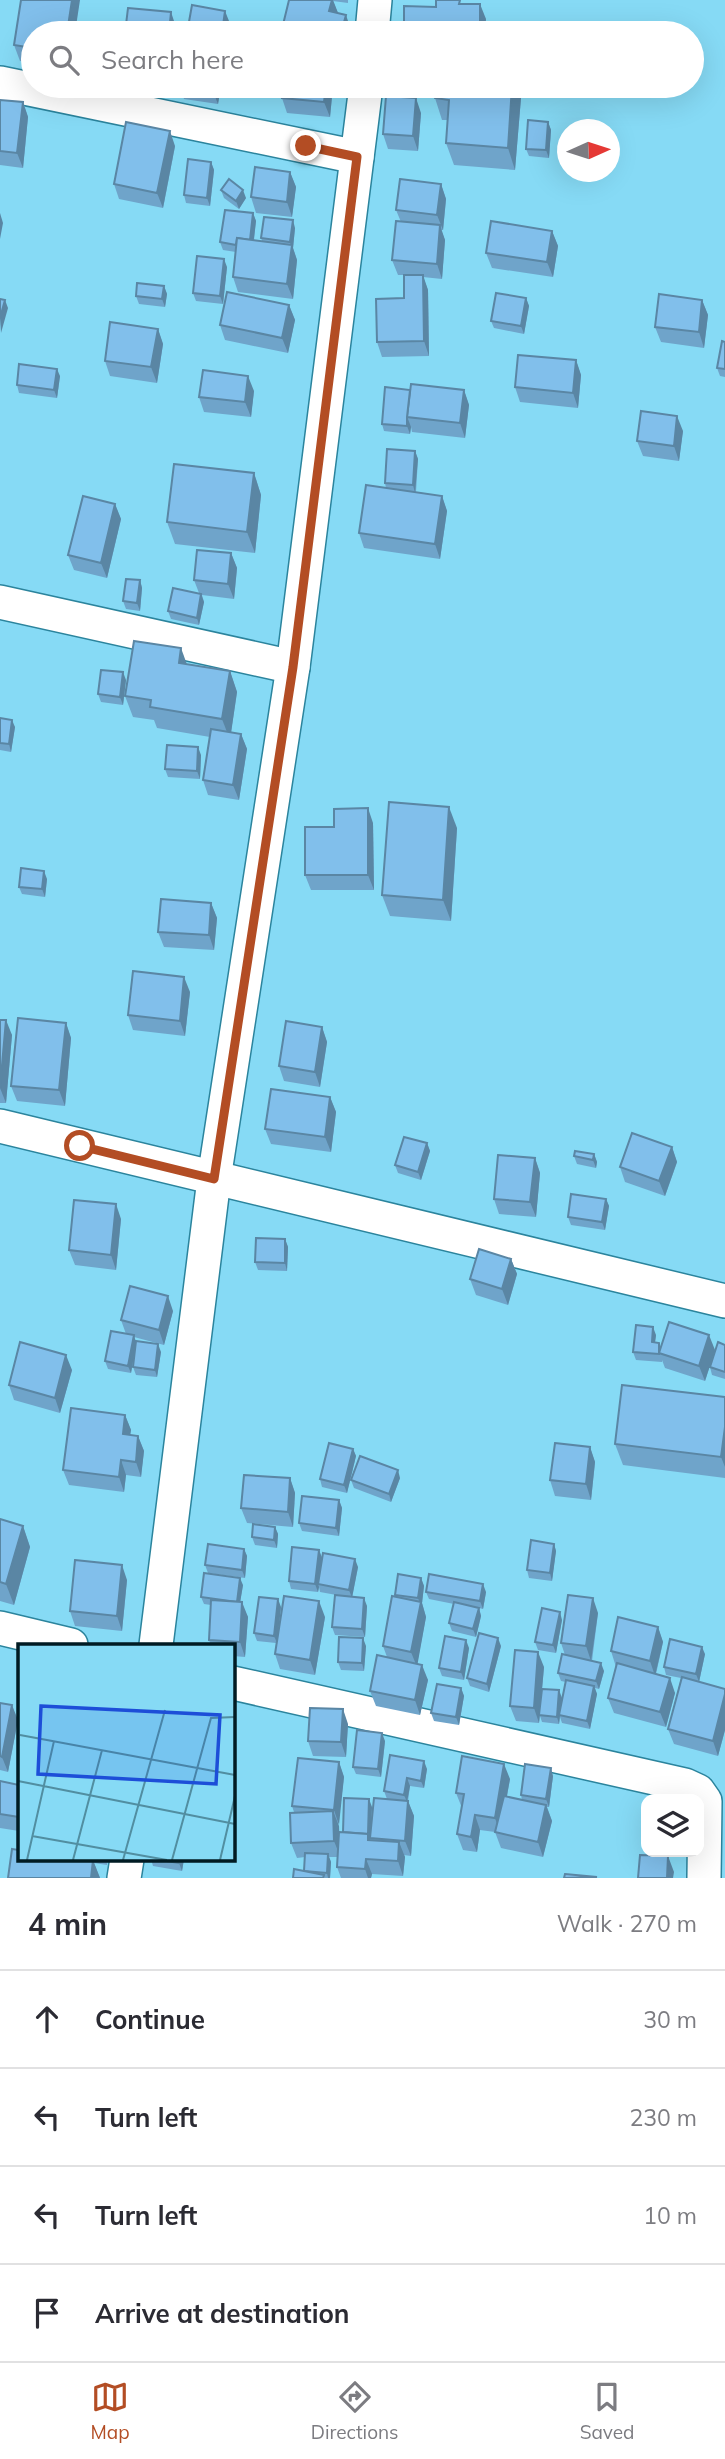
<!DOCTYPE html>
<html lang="en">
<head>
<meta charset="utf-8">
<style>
  :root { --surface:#fff; --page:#f2f2f3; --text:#2b2b33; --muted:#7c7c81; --line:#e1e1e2; --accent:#b34d24 }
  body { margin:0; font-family:Mulish,sans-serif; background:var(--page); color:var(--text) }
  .controls { position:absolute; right:21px; bottom:21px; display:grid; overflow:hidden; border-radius:14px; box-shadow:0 7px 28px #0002 }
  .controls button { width:63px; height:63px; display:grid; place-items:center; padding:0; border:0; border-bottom:2px solid var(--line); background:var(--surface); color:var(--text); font:35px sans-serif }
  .compass { position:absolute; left:557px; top:119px; width:63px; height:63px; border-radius:50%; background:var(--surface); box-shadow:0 7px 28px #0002; rotate:87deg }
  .stop { position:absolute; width:21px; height:21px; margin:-16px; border:5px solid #b34d24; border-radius:50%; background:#fff }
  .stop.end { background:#b34d24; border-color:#fff; box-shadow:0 2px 7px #0008 }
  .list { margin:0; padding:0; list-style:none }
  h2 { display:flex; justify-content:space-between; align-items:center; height:91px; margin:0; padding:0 28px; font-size:30px }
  h2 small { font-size:23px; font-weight:400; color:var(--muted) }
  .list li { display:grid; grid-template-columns:46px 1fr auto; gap:21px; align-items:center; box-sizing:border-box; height:98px; padding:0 28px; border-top:2px solid var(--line) }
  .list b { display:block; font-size:26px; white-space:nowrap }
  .list em { font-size:23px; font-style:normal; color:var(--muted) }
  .icon { flex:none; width:38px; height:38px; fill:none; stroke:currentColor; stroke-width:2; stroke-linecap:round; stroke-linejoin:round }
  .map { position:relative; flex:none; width:725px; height:1878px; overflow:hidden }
  .search { position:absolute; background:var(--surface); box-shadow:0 7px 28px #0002; left:21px; right:21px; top:21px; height:77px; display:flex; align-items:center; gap:18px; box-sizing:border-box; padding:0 24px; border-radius:38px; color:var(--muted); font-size:26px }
  .sheet { height:483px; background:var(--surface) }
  nav { display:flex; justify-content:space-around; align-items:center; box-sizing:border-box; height:98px; border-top:2px solid var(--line); background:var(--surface); font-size:19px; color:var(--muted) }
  nav a { display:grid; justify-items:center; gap:4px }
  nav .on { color:var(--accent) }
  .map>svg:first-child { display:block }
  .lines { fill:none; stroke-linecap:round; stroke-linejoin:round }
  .street-casing { stroke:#2b849d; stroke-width:36 }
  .street { stroke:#fff; stroke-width:33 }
  .wall { fill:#6fa4ca }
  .shaded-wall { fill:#5a86a4 }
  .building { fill:#81bfeb; stroke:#5a86a4; stroke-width:2 }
  .route { stroke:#b34d24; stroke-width:9 }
  .inset-road { fill:none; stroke:#518ea1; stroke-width:2 }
  .view { fill:#1d4ed8; fill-opacity:0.15; stroke:#1d4ed8; stroke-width:3.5 }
  .inset-edge { fill:none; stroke:#011b23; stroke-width:3.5 }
</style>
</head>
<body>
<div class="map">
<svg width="725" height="1878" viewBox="0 0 725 1878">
  <rect width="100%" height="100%" fill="#86daf5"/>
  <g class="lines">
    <g class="street-casing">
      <g id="street">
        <polyline points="372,33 375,0"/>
        <polyline points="0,83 357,157"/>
        <polyline points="0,602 293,667"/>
        <polyline points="0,1126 725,1301"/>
        <polyline points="0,1628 71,1645"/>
        <polyline points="156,1645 214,1179 293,667 366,86"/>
        <polyline points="233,1683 685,1785 698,1791 705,1801 704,1878"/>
        <polyline points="124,1878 127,1859"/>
      </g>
    </g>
    <use href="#street" class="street"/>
  </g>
  <g class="wall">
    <polygon points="289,0 348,0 348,3 333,1 338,13 351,30 350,33 281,33"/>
    <polygon points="33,33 33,63 20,61 14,45"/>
    <polygon points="179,86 221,86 218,104 184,99"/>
    <polygon points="283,86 333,86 330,117 287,113 282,98"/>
    <polygon points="436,86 522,86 515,170 454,165 446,143 448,120 442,120 435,98"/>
    <polygon points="0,100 23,102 28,117 23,168 0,165"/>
    <polygon points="421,113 418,151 388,149 383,134"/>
    <polygon points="548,122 551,130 549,158 529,156 526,149"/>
    <polygon points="175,146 163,208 119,199 114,184"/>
    <polygon points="211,162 214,170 210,206 186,203 184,195"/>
    <polygon points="290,172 296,187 292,217 256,213 251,197"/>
    <polygon points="441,184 446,199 443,230 441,230 445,240 442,279 423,277 428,290 429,356 382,357 377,342 404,298 404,275 398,275 392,260 401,222 396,210"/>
    <polygon points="221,190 246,198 239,209 224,198"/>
    <polygon points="253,213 256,221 254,240 262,241 261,238 295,228 293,248 297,260 293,299 238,292 233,277 236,252 223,250 220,242"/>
    <polygon points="552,231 558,246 553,277 492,268 486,253"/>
    <polygon points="227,267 223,304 196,301 193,293"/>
    <polygon points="164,286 167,294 165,307 139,304 136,296"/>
    <polygon points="526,298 529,306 524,334 494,328 491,321"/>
    <polygon points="702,300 708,315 704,348 661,342 655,327"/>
    <polygon points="289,305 295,320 288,353 225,340 220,325"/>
    <polygon points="158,329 163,344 157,383 110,376 105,361"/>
    <polygon points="725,342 725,377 720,376 717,368"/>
    <polygon points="576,360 581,375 578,408 520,402 515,387"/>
    <polygon points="60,376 57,398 19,393 17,385"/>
    <polygon points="410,390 464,390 469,405 465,438 412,432 411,427 410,434 384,431 382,424"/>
    <polygon points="254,391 251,417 204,412 199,397"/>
    <polygon points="683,431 679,461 643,456 637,441"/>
    <polygon points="415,451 418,459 416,492 442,496 447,511 440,559 364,548 359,533 386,488 385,483"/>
    <polygon points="254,473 261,495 255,553 175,544 167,522"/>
    <polygon points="115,504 121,519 107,578 74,570 68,555"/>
    <polygon points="231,553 237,568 234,599 202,595 204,602 199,625 171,619 168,611 199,593 194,580"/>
    <polygon points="140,580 142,588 140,611 126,609 123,601"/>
    <polygon points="187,664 230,671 237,692 231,732 241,734 247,749 239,800 208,795 203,780 210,737 157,728 154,720 133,717 125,696"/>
    <polygon points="126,680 123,705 101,702 98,694"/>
    <polygon points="0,718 15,727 11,752 0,750"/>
    <polygon points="201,755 200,779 168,777 165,769"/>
    <polygon points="373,823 374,890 311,890 305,875 334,827"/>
    <polygon points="457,828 451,921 390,916 382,895"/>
    <polygon points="47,879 45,897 22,894 19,887"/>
    <polygon points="211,903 217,918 214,950 164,947 158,932"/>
    <polygon points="190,992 185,1036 133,1030 128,1015"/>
    <polygon points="0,1020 12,1035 6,1103 0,1103"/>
    <polygon points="66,1023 71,1038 65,1106 17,1101 11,1086"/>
    <polygon points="322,1027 327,1042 320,1087 284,1081 279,1066"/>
    <polygon points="330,1097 336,1112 331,1152 271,1144 265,1129"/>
    <polygon points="427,1143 430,1151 421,1180 398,1173 395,1165"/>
    <polygon points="672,1147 677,1162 665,1196 625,1182 620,1167"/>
    <polygon points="594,1154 597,1162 596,1168 577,1164 574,1156"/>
    <polygon points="535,1158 540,1173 536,1217 499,1214 494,1199"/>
    <polygon points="606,1199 609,1206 605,1230 571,1225 568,1217"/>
    <polygon points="121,1219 116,1270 75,1265 69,1250"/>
    <polygon points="285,1239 288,1247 287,1271 258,1270 255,1262"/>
    <polygon points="511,1259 517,1274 508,1305 476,1295 470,1279"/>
    <polygon points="173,1311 164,1345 134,1337 136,1342 161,1352 157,1377 136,1375 133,1367 136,1348 131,1373 108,1369 105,1361 126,1334 121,1320"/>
    <polygon points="656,1335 655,1342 659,1343 661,1347 715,1350 705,1381 665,1368 662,1360 662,1362 636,1360 633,1352"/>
    <polygon points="725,1345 725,1379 712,1375 710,1367"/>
    <polygon points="72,1370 60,1413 14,1400 9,1385"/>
    <polygon points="725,1397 725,1478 623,1465 615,1444"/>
    <polygon points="125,1415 131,1430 130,1435 138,1436 144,1451 141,1477 126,1475 124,1492 69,1485 63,1470"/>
    <polygon points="590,1447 595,1462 591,1500 555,1496 550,1480"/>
    <polygon points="353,1449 356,1456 347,1493 322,1487 320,1479"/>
    <polygon points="290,1478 295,1493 293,1527 247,1523 241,1508"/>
    <polygon points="400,1478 391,1502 354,1488 351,1480"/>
    <polygon points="339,1500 342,1508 339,1536 302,1531 299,1523"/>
    <polygon points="0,1519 23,1526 30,1547 14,1605 0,1601"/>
    <polygon points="275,1527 278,1534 277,1548 255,1545 252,1537"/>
    <polygon points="554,1544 556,1551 552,1581 529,1578 527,1570"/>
    <polygon points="244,1549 247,1556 245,1578 208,1573 205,1565"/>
    <polygon points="319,1550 322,1558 358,1567 352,1597 367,1606 365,1637 335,1635 332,1627 342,1596 320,1592 319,1587 318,1592 291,1589 289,1581"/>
    <polygon points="421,1578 424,1586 422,1603 426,1617 417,1664 428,1680 420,1715 376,1706 370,1691 387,1657 383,1646 396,1597 395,1595"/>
    <polygon points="127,1580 122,1631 75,1626 70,1611"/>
    <polygon points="243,1585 240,1602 248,1617 245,1657 233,1656 233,1645 211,1645 209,1640 211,1605 204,1604 201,1597"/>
    <polygon points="426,1592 486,1592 483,1609 479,1608 481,1616 476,1637 452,1631 449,1623 454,1604 429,1599"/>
    <polygon points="281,1607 278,1634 325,1617 315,1675 280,1669 275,1654 276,1643 257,1641 254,1633"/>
    <polygon points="598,1613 592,1661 604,1671 599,1689 595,1688 597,1694 590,1729 562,1723 560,1717 559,1724 542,1722 540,1716 539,1723 516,1721 510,1706 544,1667 542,1689 562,1698 561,1706 566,1682 561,1681 558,1673 565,1655 561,1643"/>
    <polygon points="562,1620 556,1653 538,1650 535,1642"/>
    <polygon points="658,1627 663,1642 656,1674 675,1693 666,1727 614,1713 608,1698 616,1667 611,1651"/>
    <polygon points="366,1646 364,1671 341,1670 338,1662"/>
    <polygon points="501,1646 489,1692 470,1686 467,1678"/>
    <polygon points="469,1648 464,1680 442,1676 439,1668"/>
    <polygon points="705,1654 699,1682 725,1689 725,1730 718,1756 674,1744 668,1729 681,1678 666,1675 664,1667"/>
    <polygon points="461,1688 464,1696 459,1725 434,1721 431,1713"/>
    <polygon points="0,1703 18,1720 8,1772 0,1770"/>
    <polygon points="348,1724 346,1757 313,1756 308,1741"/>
    <polygon points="385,1741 381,1777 356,1774 353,1767"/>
    <polygon points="390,1755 427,1769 424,1788 410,1786 408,1801 414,1816 411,1856 404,1855 405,1857 403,1876 372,1874 371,1878 341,1878 337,1867 338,1857 329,1857 331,1862 330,1878 293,1878 304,1871 305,1857 297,1858 291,1843 294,1812 292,1806 339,1762 344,1777 338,1825 339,1836 372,1807 371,1828 387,1799 384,1791"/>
    <polygon points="553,1776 549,1807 547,1807 552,1821 543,1857 501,1848 495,1832 480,1830 477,1852 463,1850 457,1834 462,1808 456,1793 510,1779 507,1796 522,1800 521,1795"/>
    <polygon points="0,1781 19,1785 19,1831 0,1828"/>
    <polygon points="19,1859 108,1859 107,1865 94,1863 100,1878 8,1878"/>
    <polygon points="151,1859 184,1859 182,1871 153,1866"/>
  </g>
  <g class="shaded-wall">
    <polygon points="72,0 80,0 75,33 67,33"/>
    <polygon points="332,0 333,0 338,13 329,11"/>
    <polygon points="480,4 486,19 485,33 480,33"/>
    <polygon points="225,11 231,26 230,33 222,33"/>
    <polygon points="171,12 176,27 176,33 169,33"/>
    <polygon points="346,15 351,30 350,33 341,33"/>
    <polygon points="213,86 221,86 218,104 212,89"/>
    <polygon points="326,86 333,86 330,117 324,102"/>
    <polygon points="512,86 522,86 515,170 508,148"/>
    <polygon points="416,98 421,113 418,151 413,136"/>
    <polygon points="23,102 28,117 23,168 17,153"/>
    <polygon points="548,122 551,130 549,158 546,150"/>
    <polygon points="170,131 175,146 163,208 157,193"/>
    <polygon points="211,162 214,170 210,206 207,198"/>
    <polygon points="290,172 296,187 292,217 287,202"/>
    <polygon points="441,184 446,199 443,230 437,215"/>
    <polygon points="243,190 246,198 239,209 236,201"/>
    <polygon points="0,213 3,223 0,239"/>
    <polygon points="253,213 256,221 252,254 249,246"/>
    <polygon points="293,220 295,228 293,248 297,260 293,299 287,284 291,247 290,242"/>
    <polygon points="440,225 445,240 442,279 437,264"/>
    <polygon points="552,231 558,246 553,277 547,262"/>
    <polygon points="224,259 227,267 223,304 220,296"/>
    <polygon points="423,275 428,290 429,356 424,341"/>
    <polygon points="164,286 167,294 165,307 162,299"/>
    <polygon points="526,298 529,306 524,334 521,326"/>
    <polygon points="5,300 8,308 1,333 0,318"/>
    <polygon points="702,300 708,315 704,348 699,332"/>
    <polygon points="289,305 295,320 288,353 282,338"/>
    <polygon points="158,329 163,344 157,383 151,367"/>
    <polygon points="576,360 581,375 578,408 573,393"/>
    <polygon points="57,369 60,376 57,398 54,390"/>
    <polygon points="248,376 254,391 251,417 245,402"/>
    <polygon points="464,390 469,405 465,438 460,423"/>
    <polygon points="677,416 683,431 679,461 674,446"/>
    <polygon points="408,419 411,427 410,434 407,426"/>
    <polygon points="415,451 418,459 415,493 413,485"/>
    <polygon points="254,473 261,495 255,553 247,532"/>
    <polygon points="442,496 447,511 440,559 435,544"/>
    <polygon points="115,504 121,519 107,578 101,563"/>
    <polygon points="231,553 237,568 234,599 228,584"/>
    <polygon points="140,580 142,588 140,611 137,603"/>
    <polygon points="201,594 204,602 199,625 197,618"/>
    <polygon points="181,648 189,670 179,663"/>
    <polygon points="230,671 237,692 230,740 222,719"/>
    <polygon points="123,672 126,680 123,705 120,697"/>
    <polygon points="12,720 15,727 11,752 9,744"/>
    <polygon points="241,734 247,749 239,800 233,785"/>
    <polygon points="198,747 201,755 200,779 197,771"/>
    <polygon points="449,807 457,828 451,921 443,900"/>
    <polygon points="368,808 373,823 374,890 368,875"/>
    <polygon points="44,871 47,879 45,897 42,889"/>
    <polygon points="211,903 217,918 214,950 209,935"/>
    <polygon points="184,977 190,992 185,1036 180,1021"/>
    <polygon points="6,1020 12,1035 6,1103 0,1088"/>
    <polygon points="66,1023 71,1038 65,1106 59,1090"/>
    <polygon points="322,1027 327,1042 320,1087 315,1072"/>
    <polygon points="330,1097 336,1112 331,1152 325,1137"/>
    <polygon points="427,1143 430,1151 421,1180 418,1172"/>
    <polygon points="672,1147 677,1162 665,1196 659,1181"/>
    <polygon points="594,1154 597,1162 596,1168 593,1160"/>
    <polygon points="535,1158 540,1173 536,1217 530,1202"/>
    <polygon points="606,1199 609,1206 605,1230 602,1222"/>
    <polygon points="116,1204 121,1219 116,1270 111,1255"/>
    <polygon points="285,1239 288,1247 287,1271 285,1263"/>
    <polygon points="511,1259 517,1274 508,1305 502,1289"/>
    <polygon points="168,1296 173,1311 164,1345 159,1330"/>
    <polygon points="653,1327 656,1335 654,1350 652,1342"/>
    <polygon points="134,1335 136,1343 131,1373 128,1366"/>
    <polygon points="709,1335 715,1350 705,1381 699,1366"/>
    <polygon points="158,1344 161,1352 157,1377 155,1370"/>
    <polygon points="66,1355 72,1370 60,1413 55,1398"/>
    <polygon points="125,1415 131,1430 128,1449 123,1434"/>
    <polygon points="725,1427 725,1467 721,1457"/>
    <polygon points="138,1436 144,1451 141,1477 136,1462"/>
    <polygon points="590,1447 595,1462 591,1500 586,1484"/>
    <polygon points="353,1449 356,1456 347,1493 344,1485"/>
    <polygon points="121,1460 126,1475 124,1492 119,1477"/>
    <polygon points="398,1470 400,1478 391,1502 389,1494"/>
    <polygon points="290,1478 295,1493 293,1527 288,1512"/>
    <polygon points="339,1500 342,1508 339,1536 336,1528"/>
    <polygon points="23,1526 30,1547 14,1605 6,1584"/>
    <polygon points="275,1527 278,1534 277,1548 274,1540"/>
    <polygon points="554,1544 556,1551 552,1581 550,1573"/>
    <polygon points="244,1549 247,1556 245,1578 242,1570"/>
    <polygon points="319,1550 322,1558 318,1584 319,1587 318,1592 315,1584"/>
    <polygon points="355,1559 358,1567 352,1598 349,1590"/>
    <polygon points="122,1565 127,1580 122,1631 117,1616"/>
    <polygon points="240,1578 243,1585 239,1609 237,1602"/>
    <polygon points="421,1578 424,1586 422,1603 426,1617 417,1667 411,1652 420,1604 418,1598"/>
    <polygon points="483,1584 486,1592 483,1609 480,1601"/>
    <polygon points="364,1598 367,1606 365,1637 362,1629"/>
    <polygon points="593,1598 598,1613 591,1661 586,1646"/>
    <polygon points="278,1599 281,1607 277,1643 274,1636"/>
    <polygon points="319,1601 325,1617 315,1675 310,1660"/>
    <polygon points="242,1602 248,1617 245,1657 240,1642"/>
    <polygon points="479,1608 481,1616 476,1637 473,1629"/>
    <polygon points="560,1612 562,1620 556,1653 553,1645"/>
    <polygon points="658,1627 663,1642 655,1676 650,1661"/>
    <polygon points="363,1638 366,1646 364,1671 362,1663"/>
    <polygon points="498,1638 501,1646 489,1692 487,1684"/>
    <polygon points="466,1640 469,1648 464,1680 461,1672"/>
    <polygon points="702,1647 705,1654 699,1682 696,1674"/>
    <polygon points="538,1652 544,1667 539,1723 534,1708"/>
    <polygon points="601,1663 604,1671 599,1689 596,1681"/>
    <polygon points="422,1665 428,1680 420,1715 415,1700"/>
    <polygon points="670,1678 675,1693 666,1727 660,1712"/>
    <polygon points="594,1686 597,1694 590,1729 587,1721"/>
    <polygon points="461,1688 464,1696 459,1725 456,1717"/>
    <polygon points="559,1690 562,1698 559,1724 557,1717"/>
    <polygon points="725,1694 725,1730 718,1756 713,1741"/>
    <polygon points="12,1705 18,1720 8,1772 2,1757"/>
    <polygon points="343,1709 348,1724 346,1757 341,1742"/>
    <polygon points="382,1733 385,1741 381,1777 378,1769"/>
    <polygon points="424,1761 427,1769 424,1788 421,1781"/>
    <polygon points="339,1762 344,1777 339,1825 334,1810"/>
    <polygon points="504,1764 510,1779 500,1833 495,1818"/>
    <polygon points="551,1768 553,1776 549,1807 546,1799"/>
    <polygon points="407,1778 410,1786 407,1802 404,1795"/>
    <polygon points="369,1799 372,1807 370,1841 368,1840"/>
    <polygon points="408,1801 414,1816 411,1856 405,1841"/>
    <polygon points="546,1805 552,1821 543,1857 538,1842"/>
    <polygon points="333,1811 339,1826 340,1856 334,1841"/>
    <polygon points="475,1815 480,1830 477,1852 471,1837"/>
    <polygon points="399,1842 405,1857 403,1876 398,1861"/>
    <polygon points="328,1854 331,1862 330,1878 328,1878 327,1873"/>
    <polygon points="668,1856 674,1872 673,1878 667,1878"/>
    <polygon points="180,1859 184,1859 182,1871 179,1863"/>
    <polygon points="366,1859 372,1874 371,1878 368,1878 365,1869"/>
    <polygon points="93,1860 100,1878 91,1878"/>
  </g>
  <g class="building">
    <polygon points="21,0 72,0 67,33 33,33 33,48 14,45"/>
    <polygon points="289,0 332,0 329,11 346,15 341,33 281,33"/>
    <polygon points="436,0 460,0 459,4 480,4 480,33 404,33 404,6 436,7"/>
    <polygon points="192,5 225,11 222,33 187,33"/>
    <polygon points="128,8 171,12 169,33 125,33"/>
    <polygon points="192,86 213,86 212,89"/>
    <polygon points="283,86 326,86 324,102 282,98"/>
    <polygon points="436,86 512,86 508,148 446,143 449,100 435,98"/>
    <polygon points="386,96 416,98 413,136 383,134"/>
    <polygon points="0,100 23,102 17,153 0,151"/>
    <polygon points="528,120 548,122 546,150 526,149"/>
    <polygon points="126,122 170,131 157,193 114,184"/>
    <polygon points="188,159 211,162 207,198 184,195"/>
    <polygon points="255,167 290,172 287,202 251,197"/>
    <polygon points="229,179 243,190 236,201 221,190"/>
    <polygon points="400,179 441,184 437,215 396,210"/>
    <polygon points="225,210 253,213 250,240 237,238 236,245 220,242"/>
    <polygon points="264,217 293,220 290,242 261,238"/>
    <polygon points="396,221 440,225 437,264 392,260"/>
    <polygon points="491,221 552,231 547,262 486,253"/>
    <polygon points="237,238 292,245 287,284 233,277"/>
    <polygon points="197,256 224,259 220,296 193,293"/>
    <polygon points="404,275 423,275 424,341 377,342 376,299 404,298"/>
    <polygon points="137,283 164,286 162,299 136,296"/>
    <polygon points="227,292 289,305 282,338 220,325"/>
    <polygon points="496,293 526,298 521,326 491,321"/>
    <polygon points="659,294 702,300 699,332 655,327"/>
    <polygon points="0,299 5,300 0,318"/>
    <polygon points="110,322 158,329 151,367 105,361"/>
    <polygon points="722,341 725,342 725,369 717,368"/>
    <polygon points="518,355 576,360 573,393 515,387"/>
    <polygon points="19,364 57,369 54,390 17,385"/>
    <polygon points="203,370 248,376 245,402 199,397"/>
    <polygon points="411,384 464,390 460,423 407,417"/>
    <polygon points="385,387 410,390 407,417 407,426 382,424"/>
    <polygon points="641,411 677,416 674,446 637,441"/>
    <polygon points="387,449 415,451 413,485 385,483"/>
    <polygon points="174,464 254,473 247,532 167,522"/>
    <polygon points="366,485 442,496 435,544 359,533"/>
    <polygon points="83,496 115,504 101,563 68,555"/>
    <polygon points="197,550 231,553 228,584 194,580"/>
    <polygon points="126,579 140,580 137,603 123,601"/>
    <polygon points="173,588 201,594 197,618 168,611"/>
    <polygon points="134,641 181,648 179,663 230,671 222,719 150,707 151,700 125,696"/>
    <polygon points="101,670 123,672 120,697 98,694"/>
    <polygon points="0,718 12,720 9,744 0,743"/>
    <polygon points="211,729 241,734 233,785 203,780"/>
    <polygon points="167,745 198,747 197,771 165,769"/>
    <polygon points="389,802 449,807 443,900 382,895"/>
    <polygon points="368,808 368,875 305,875 305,827 334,827 334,809"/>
    <polygon points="21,868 44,871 42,889 19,887"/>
    <polygon points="161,899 211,903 209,935 158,932"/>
    <polygon points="133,971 184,977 180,1021 128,1015"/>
    <polygon points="18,1018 66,1023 59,1090 11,1086"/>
    <polygon points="0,1020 6,1020 0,1088"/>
    <polygon points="286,1021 322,1027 315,1072 279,1066"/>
    <polygon points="271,1089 330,1097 325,1137 265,1129"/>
    <polygon points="632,1133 672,1147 659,1181 620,1167"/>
    <polygon points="404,1137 427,1143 418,1172 395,1165"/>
    <polygon points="575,1151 594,1154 593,1160 574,1156"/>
    <polygon points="498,1155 535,1158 530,1202 494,1199"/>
    <polygon points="571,1194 606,1199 602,1222 568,1217"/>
    <polygon points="74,1200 116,1204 111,1255 69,1250"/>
    <polygon points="256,1238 285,1239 285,1263 255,1262"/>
    <polygon points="479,1249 511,1259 502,1289 470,1279"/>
    <polygon points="130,1286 168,1296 159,1330 121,1320"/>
    <polygon points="669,1322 709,1335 699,1366 659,1353"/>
    <polygon points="636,1325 653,1327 652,1342 659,1343 659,1354 633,1352"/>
    <polygon points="111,1331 134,1335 128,1366 105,1361"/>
    <polygon points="136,1341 158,1344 155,1370 133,1367"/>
    <polygon points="20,1342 66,1355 55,1398 9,1385"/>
    <polygon points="718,1342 725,1345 725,1372 710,1367"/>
    <polygon points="622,1385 725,1397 725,1427 721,1457 615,1444"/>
    <polygon points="71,1408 125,1415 123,1434 138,1436 136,1462 121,1460 119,1477 63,1470"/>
    <polygon points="329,1443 353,1449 344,1485 320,1479"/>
    <polygon points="555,1443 590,1447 586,1484 550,1480"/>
    <polygon points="360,1456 398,1470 389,1494 351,1480"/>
    <polygon points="244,1475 290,1478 288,1512 241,1508"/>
    <polygon points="302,1496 339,1500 336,1528 299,1523"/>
    <polygon points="0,1519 23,1526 6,1584 0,1582"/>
    <polygon points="253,1524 275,1527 274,1540 252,1537"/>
    <polygon points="531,1540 554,1544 550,1573 527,1570"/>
    <polygon points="208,1544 244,1549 242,1570 205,1565"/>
    <polygon points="292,1547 319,1550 315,1584 289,1581"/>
    <polygon points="323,1553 355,1559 349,1590 318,1584"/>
    <polygon points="75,1560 122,1565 117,1616 70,1611"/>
    <polygon points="204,1573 240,1578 237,1602 201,1597"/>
    <polygon points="398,1574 421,1578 418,1598 395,1595"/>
    <polygon points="429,1574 483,1584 480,1601 426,1592"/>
    <polygon points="335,1595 364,1598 362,1629 332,1627"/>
    <polygon points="568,1595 593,1598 586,1646 561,1643"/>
    <polygon points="284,1596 319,1601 310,1660 275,1654"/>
    <polygon points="392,1596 421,1602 411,1652 383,1646"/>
    <polygon points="259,1597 278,1599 274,1636 254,1633"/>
    <polygon points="211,1600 242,1602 240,1642 209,1640"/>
    <polygon points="454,1602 479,1608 473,1629 449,1623"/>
    <polygon points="542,1608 560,1612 553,1645 535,1642"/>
    <polygon points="618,1617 658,1627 650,1661 611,1651"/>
    <polygon points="479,1633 498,1638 487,1684 467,1678"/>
    <polygon points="445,1636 466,1640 461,1672 439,1668"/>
    <polygon points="339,1637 363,1638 362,1663 338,1662"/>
    <polygon points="670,1639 702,1647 696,1674 664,1667"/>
    <polygon points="515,1650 538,1652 534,1708 510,1706"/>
    <polygon points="562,1654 601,1663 596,1681 558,1673"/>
    <polygon points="377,1655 422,1665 415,1700 370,1691"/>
    <polygon points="617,1663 670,1678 660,1712 608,1698"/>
    <polygon points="682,1677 725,1689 725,1694 713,1741 668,1729"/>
    <polygon points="566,1680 594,1686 587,1721 559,1715"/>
    <polygon points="437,1684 461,1688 456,1717 431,1713"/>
    <polygon points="542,1689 559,1690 557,1717 539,1715"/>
    <polygon points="0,1703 12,1705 2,1757 0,1756"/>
    <polygon points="310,1708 343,1709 341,1742 308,1741"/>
    <polygon points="357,1730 382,1733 378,1769 353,1767"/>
    <polygon points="390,1755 424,1761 421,1781 407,1778 404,1795 384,1791"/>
    <polygon points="462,1756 504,1764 495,1818 475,1815 471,1837 457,1834 464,1794 456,1793"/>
    <polygon points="298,1758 339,1762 334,1810 292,1806"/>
    <polygon points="525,1764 551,1768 546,1799 521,1795"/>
    <polygon points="0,1781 19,1785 19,1817 0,1814"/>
    <polygon points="504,1796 546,1805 538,1842 495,1832"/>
    <polygon points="344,1798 369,1799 368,1834 343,1832"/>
    <polygon points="374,1798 408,1801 405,1841 370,1838"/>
    <polygon points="333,1811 334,1841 291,1843 290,1813"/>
    <polygon points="339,1832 368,1834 368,1840 399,1842 398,1861 366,1859 365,1869 337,1867"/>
    <polygon points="12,1849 19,1850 19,1859 85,1859 93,1860 91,1878 8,1878"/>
    <polygon points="305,1853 328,1854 327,1873 304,1871"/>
    <polygon points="640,1855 668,1856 667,1878 638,1878"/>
    <polygon points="155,1859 180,1859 179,1863"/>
    <polygon points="294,1869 324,1875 323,1878 293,1878"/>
    <polygon points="565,1874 597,1877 564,1878"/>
  </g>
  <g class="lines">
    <polyline class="route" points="80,1146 214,1179 293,667 357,157 306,146"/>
  </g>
  <g transform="translate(18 1644)">
    <rect width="217" height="217" fill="#86daf5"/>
    <path class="inset-road" d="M2,91L217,131M0,137L217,180M14,192L149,216M9,216L36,97M55,216L84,106M105,216L147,66M154,216L193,74L217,73M202,216L217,152"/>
    <path class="view" d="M23,62L202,71L198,140L20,130Z"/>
    <rect width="217" height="217" class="inset-edge"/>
  </g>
</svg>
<div class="controls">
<button><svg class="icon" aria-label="layers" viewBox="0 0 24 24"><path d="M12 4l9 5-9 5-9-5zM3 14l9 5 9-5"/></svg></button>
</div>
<svg class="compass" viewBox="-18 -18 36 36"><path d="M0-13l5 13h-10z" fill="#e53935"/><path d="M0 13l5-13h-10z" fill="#7c7c81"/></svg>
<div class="stop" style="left:80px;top:1146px"></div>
<div class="stop end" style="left:306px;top:146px"></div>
<div class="search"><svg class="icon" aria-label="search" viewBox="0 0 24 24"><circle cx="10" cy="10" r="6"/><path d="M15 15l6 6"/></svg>Search here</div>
</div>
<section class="sheet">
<h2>4 min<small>Walk · 270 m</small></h2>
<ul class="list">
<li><svg class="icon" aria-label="ahead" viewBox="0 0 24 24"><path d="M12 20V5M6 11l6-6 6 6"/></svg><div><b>Continue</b></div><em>30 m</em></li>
<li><svg class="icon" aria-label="left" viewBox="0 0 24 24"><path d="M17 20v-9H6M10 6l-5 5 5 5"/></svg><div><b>Turn left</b></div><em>230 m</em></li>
<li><svg class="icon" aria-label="left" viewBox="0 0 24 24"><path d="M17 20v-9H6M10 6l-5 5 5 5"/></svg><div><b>Turn left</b></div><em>10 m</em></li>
<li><svg class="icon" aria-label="arrive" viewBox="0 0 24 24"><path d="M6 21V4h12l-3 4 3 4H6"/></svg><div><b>Arrive at destination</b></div></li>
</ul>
</section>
<nav>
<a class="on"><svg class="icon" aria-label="map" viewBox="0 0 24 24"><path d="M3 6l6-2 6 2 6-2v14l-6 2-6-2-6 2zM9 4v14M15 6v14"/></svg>Map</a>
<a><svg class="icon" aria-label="directions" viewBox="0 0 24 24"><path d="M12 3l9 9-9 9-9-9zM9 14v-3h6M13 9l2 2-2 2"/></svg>Directions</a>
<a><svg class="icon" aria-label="saved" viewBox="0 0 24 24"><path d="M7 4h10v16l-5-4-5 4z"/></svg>Saved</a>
</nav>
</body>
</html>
